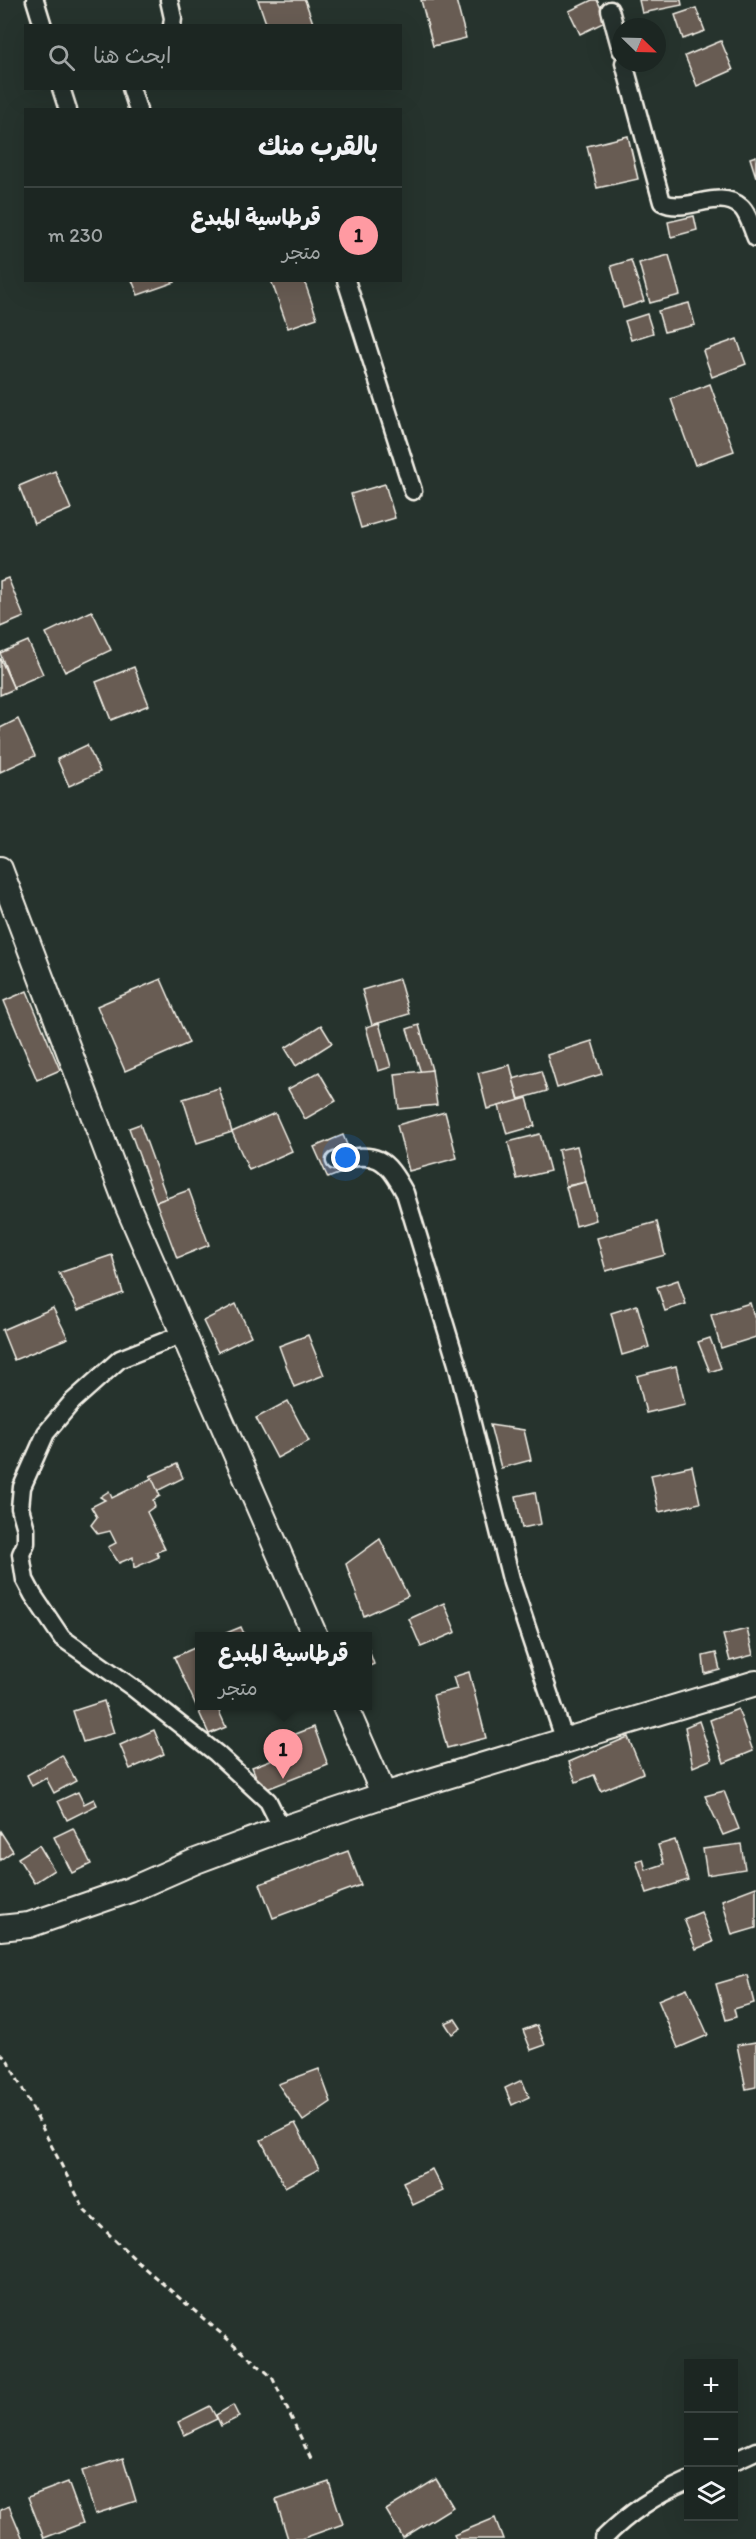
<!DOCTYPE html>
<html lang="ar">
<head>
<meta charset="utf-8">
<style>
  :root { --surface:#1c2622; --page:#252e2a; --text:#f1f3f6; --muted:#a0a5a5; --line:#3a4340; --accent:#ff9aa2 }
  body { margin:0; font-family:Itim,"Playpen Sans Arabic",sans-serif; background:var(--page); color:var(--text); direction:rtl }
  .controls { position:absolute; right:18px; bottom:18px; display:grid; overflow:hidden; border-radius:0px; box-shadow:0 6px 24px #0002 }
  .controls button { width:54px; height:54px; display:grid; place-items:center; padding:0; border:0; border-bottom:2px solid var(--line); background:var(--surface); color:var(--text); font:30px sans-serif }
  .compass { position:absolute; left:612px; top:18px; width:54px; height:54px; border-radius:50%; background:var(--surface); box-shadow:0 6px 24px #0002; rotate:113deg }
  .you { position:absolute; left:346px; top:1158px; width:21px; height:21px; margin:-15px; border:4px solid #fff; border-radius:50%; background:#1a73e8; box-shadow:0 0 0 9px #1a73e833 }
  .badge { display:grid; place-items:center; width:39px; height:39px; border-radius:50%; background:var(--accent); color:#111; font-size:20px; font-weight:700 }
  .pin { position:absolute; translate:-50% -50px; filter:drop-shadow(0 2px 3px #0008) }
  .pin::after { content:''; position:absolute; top:32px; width:21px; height:18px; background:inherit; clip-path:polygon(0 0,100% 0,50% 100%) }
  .popup { position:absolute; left:195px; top:1632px; width:177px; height:78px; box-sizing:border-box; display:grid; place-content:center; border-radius:0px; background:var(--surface); filter:drop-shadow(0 2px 4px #0005); font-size:20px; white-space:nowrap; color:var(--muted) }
  .popup b { font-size:22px; color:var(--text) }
  .popup::after { content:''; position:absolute; left:50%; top:100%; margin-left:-12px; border:12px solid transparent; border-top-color:var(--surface) }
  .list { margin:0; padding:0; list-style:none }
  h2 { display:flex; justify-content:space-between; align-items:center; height:78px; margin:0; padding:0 24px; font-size:26px }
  h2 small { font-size:20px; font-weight:400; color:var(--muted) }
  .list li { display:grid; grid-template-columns:39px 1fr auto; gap:18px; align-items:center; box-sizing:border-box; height:96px; padding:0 24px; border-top:2px solid var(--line) }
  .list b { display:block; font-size:22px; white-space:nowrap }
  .list p { margin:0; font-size:20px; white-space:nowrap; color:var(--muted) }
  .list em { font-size:20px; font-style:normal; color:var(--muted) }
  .icon { flex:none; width:33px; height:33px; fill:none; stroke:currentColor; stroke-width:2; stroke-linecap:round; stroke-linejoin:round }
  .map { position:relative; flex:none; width:756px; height:2539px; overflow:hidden; direction:ltr }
  .search { position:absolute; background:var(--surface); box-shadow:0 6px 24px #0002; left:24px; top:24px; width:378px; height:66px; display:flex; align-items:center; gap:15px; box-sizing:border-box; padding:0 21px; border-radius:0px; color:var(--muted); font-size:22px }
  .panel { position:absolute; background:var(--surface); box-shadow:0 6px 24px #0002; left:24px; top:108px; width:378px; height:174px; border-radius:0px; direction:rtl }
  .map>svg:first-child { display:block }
  .building { fill:#675b53; stroke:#f4f1e8; stroke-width:1.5 }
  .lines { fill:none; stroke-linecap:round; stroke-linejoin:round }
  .street-casing { stroke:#f4f1e8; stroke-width:21 }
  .secondary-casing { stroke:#f4f1e8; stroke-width:28 }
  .path { stroke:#f4f1e8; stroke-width:3; stroke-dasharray:6 4.5; stroke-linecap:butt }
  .street { stroke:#26332d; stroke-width:16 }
  .secondary { stroke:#26332d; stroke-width:24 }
</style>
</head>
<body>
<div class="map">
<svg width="756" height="2539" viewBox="0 0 756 2539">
  <rect width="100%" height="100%" fill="#26332d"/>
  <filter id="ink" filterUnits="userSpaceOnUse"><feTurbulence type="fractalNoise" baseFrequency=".0167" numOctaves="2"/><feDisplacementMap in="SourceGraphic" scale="12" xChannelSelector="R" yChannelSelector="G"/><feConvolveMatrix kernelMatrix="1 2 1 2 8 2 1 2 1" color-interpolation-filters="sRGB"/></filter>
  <g filter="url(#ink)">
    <g class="building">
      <polygon points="258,0 305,0 314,26 267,26"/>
      <polygon points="421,0 456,0 466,38 433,46"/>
      <polygon points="592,0 597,0 607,21 580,34 569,11"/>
      <polygon points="639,0 681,0 682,5 642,13"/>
      <polygon points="696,8 705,31 683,39 675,15"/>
      <polygon points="721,41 733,70 697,86 685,56"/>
      <polygon points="628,136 638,179 597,188 587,146"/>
      <polygon points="756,156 756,177 750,158"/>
      <polygon points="694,216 697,230 671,237 668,222"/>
      <polygon points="669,255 680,295 650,303 639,263"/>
      <polygon points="631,260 644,301 623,308 611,266"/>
      <polygon points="132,280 174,280 175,282 138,295"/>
      <polygon points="271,280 304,280 317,318 288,328"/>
      <polygon points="689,303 695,325 664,332 658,311"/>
      <polygon points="647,314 653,333 631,340 625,321"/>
      <polygon points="737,339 746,364 712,377 703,351"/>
      <polygon points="710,384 734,451 695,465 671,399"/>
      <polygon points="55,471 71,509 34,524 19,486"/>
      <polygon points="385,484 395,518 361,528 351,494"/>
      <polygon points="8,578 24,617 0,627 0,581"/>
      <polygon points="92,611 111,650 65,672 46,633"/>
      <polygon points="28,641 43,674 13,687 0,653"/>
      <polygon points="0,658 14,689 0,695"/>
      <polygon points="134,667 149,705 111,720 96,682"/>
      <polygon points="18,719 35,756 0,772 0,728"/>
      <polygon points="87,745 100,772 69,786 57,759"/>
      <polygon points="161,979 189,1043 125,1071 97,1006"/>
      <polygon points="399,979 409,1014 372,1025 362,990"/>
      <polygon points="27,991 60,1070 37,1080 4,1001"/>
      <polygon points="379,1023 391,1067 378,1071 366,1027"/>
      <polygon points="321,1025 332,1043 296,1066 285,1048"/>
      <polygon points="419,1025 432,1070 421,1073 407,1029"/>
      <polygon points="592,1041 602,1074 557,1088 547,1055"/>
      <polygon points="510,1065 519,1101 487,1109 478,1073"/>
      <polygon points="432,1070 437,1105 399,1109 395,1074"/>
      <polygon points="541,1071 547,1091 519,1099 513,1079"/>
      <polygon points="319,1072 336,1101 305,1119 288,1089"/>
      <polygon points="219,1088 232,1132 197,1143 183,1099"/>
      <polygon points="527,1098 535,1126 507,1134 499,1106"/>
      <polygon points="445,1112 457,1158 409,1171 397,1125"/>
      <polygon points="275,1113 292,1151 249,1170 232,1132"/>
      <polygon points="140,1124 167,1198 156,1202 129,1128"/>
      <polygon points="540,1134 550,1171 517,1179 508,1142"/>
      <polygon points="343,1135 356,1167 328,1178 314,1147"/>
      <polygon points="577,1146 586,1182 566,1186 558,1150"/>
      <polygon points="586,1182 596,1220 576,1226 566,1187"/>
      <polygon points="189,1190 209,1245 177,1258 156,1202"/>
      <polygon points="657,1222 665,1255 606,1271 597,1238"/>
      <polygon points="112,1255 123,1293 78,1310 59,1273"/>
      <polygon points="678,1280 686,1304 665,1311 657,1287"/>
      <polygon points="750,1303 756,1323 756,1337 721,1348 711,1315"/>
      <polygon points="236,1304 251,1336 218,1352 203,1321"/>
      <polygon points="637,1305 649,1347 622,1355 611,1313"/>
      <polygon points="53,1308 68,1338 14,1360 2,1330"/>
      <polygon points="308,1335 324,1375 294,1387 279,1346"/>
      <polygon points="710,1338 721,1368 710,1372 698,1342"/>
      <polygon points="676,1366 685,1404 646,1413 637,1376"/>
      <polygon points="288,1401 309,1441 277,1458 256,1418"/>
      <polygon points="490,1425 524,1430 531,1460 501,1468"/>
      <polygon points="177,1464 183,1478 157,1491 150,1476"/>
      <polygon points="692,1466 700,1503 659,1512 651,1475"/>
      <polygon points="152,1478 160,1496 153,1500 155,1506 147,1512 165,1549 156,1552 159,1557 134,1568 133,1557 119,1563 108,1547 116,1543 110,1531 98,1534 91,1525 97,1517 91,1507 105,1500 100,1497 109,1491 112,1498"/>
      <polygon points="535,1492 541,1524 522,1528 516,1496"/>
      <polygon points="380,1539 408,1596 364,1616 346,1564"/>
      <polygon points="444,1603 456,1632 421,1647 409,1619"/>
      <polygon points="241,1627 245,1636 219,1636"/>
      <polygon points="747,1629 753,1655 730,1661 723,1635"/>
      <polygon points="367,1645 374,1664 367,1667"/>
      <polygon points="199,1646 199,1706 225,1706 218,1709 226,1727 209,1734 174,1657"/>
      <polygon points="716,1653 720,1670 705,1674 703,1656"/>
      <polygon points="469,1672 486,1738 447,1748 433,1695 457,1689 453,1677"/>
      <polygon points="104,1701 114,1733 83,1742 73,1711"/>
      <polygon points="738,1709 753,1751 724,1763 710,1720"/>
      <polygon points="699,1721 712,1759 693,1767 685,1727"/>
      <polygon points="314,1727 328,1765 262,1791 252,1767 294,1751 288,1737"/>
      <polygon points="154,1730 164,1754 130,1769 120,1745"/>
      <polygon points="628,1737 643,1773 601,1791 594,1775 576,1782 569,1762"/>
      <polygon points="62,1755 76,1781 54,1793 46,1778 32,1786 27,1775"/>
      <polygon points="724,1791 739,1829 723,1835 705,1796"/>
      <polygon points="78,1792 84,1804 94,1799 97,1805 67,1820 58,1801"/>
      <polygon points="73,1828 91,1864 72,1873 54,1837"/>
      <polygon points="0,1831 13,1851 0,1860"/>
      <polygon points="675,1840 688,1880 647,1893 636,1861 643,1859 646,1870 664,1864 658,1845"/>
      <polygon points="741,1844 745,1869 707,1875 703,1849"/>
      <polygon points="39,1845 54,1870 34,1883 18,1858"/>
      <polygon points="348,1851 361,1885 273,1918 260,1884"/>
      <polygon points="756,1887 756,1928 732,1935 722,1900"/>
      <polygon points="701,1912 713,1942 696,1949 684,1919"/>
      <polygon points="747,1975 754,2003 734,2009 736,2017 726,2020 716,1984"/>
      <polygon points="687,1988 708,2035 678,2048 658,2000"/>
      <polygon points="455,2019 461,2028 452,2034 445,2023"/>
      <polygon points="537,2025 545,2045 531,2050 523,2030"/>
      <polygon points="756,2042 756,2087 746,2089 737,2045"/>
      <polygon points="319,2069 331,2102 303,2121 278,2084"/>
      <polygon points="522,2080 529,2097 512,2105 505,2088"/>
      <polygon points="295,2123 319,2169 285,2187 261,2140"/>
      <polygon points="432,2169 443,2191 413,2205 403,2182"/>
      <polygon points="233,2405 239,2417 221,2426 216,2415"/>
      <polygon points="210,2406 217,2419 184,2435 178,2422"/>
      <polygon points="123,2458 136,2501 95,2514 82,2471"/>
      <polygon points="436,2479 453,2507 403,2538 386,2510"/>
      <polygon points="68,2482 83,2523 44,2538 28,2497"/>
      <polygon points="329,2482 343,2524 301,2539 288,2539 276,2500"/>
      <polygon points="9,2506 23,2539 0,2539 0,2510"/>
      <polygon points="495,2518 503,2539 456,2539 454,2535"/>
    </g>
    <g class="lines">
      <g class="street-casing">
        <g id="street">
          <polyline points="35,0 43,26"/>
          <polyline points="169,0 173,18 172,26"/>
          <polyline points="610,10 621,50"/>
          <path d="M624,63L662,202C686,215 718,187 741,207C748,213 752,229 756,238"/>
          <polyline points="61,88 68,110"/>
          <polyline points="131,88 138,110"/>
          <polyline points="346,280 413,491"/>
          <path d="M335,1161C377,1151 385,1157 405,1193L457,1364L512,1583L565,1741"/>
          <polyline points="183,1334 120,1359 72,1402 46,1433 22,1487 20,1508 26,1529 26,1543 21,1554 25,1580 33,1595 62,1638 132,1687 216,1753 268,1801 282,1829"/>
          <polyline points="734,2461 756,2451"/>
          <path d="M603,2539C630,2512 654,2496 688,2481"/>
        </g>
      </g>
      <g class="secondary-casing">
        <g id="secondary">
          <polyline points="0,869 128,1207 315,1636"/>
          <polyline points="345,1706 384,1795"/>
          <polyline points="0,1928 29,1925 130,1890 196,1861 282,1829 384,1795 756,1683"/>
        </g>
      </g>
      <polyline class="path" points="0,2053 8,2061 85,2211 142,2266 272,2377 312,2461"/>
      <use href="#street" class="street"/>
      <use href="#secondary" class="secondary"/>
    </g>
  </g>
</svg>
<div class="controls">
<button>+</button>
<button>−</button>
<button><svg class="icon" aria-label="layers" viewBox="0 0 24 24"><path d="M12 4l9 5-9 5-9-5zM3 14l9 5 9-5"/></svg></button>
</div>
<svg class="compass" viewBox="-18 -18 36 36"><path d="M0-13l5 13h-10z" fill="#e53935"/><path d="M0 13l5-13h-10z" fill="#a0a5a5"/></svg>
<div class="you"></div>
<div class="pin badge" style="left:283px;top:1779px">1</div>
<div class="popup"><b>قرطاسية المبدع</b>متجر</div>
<div class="search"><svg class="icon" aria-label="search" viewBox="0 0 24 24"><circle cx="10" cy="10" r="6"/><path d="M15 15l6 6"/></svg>ابحث هنا</div>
<section class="panel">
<h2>بالقرب منك<small></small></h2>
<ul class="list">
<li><span class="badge">1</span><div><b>قرطاسية المبدع</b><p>متجر</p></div><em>230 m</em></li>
</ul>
</section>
</div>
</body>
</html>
